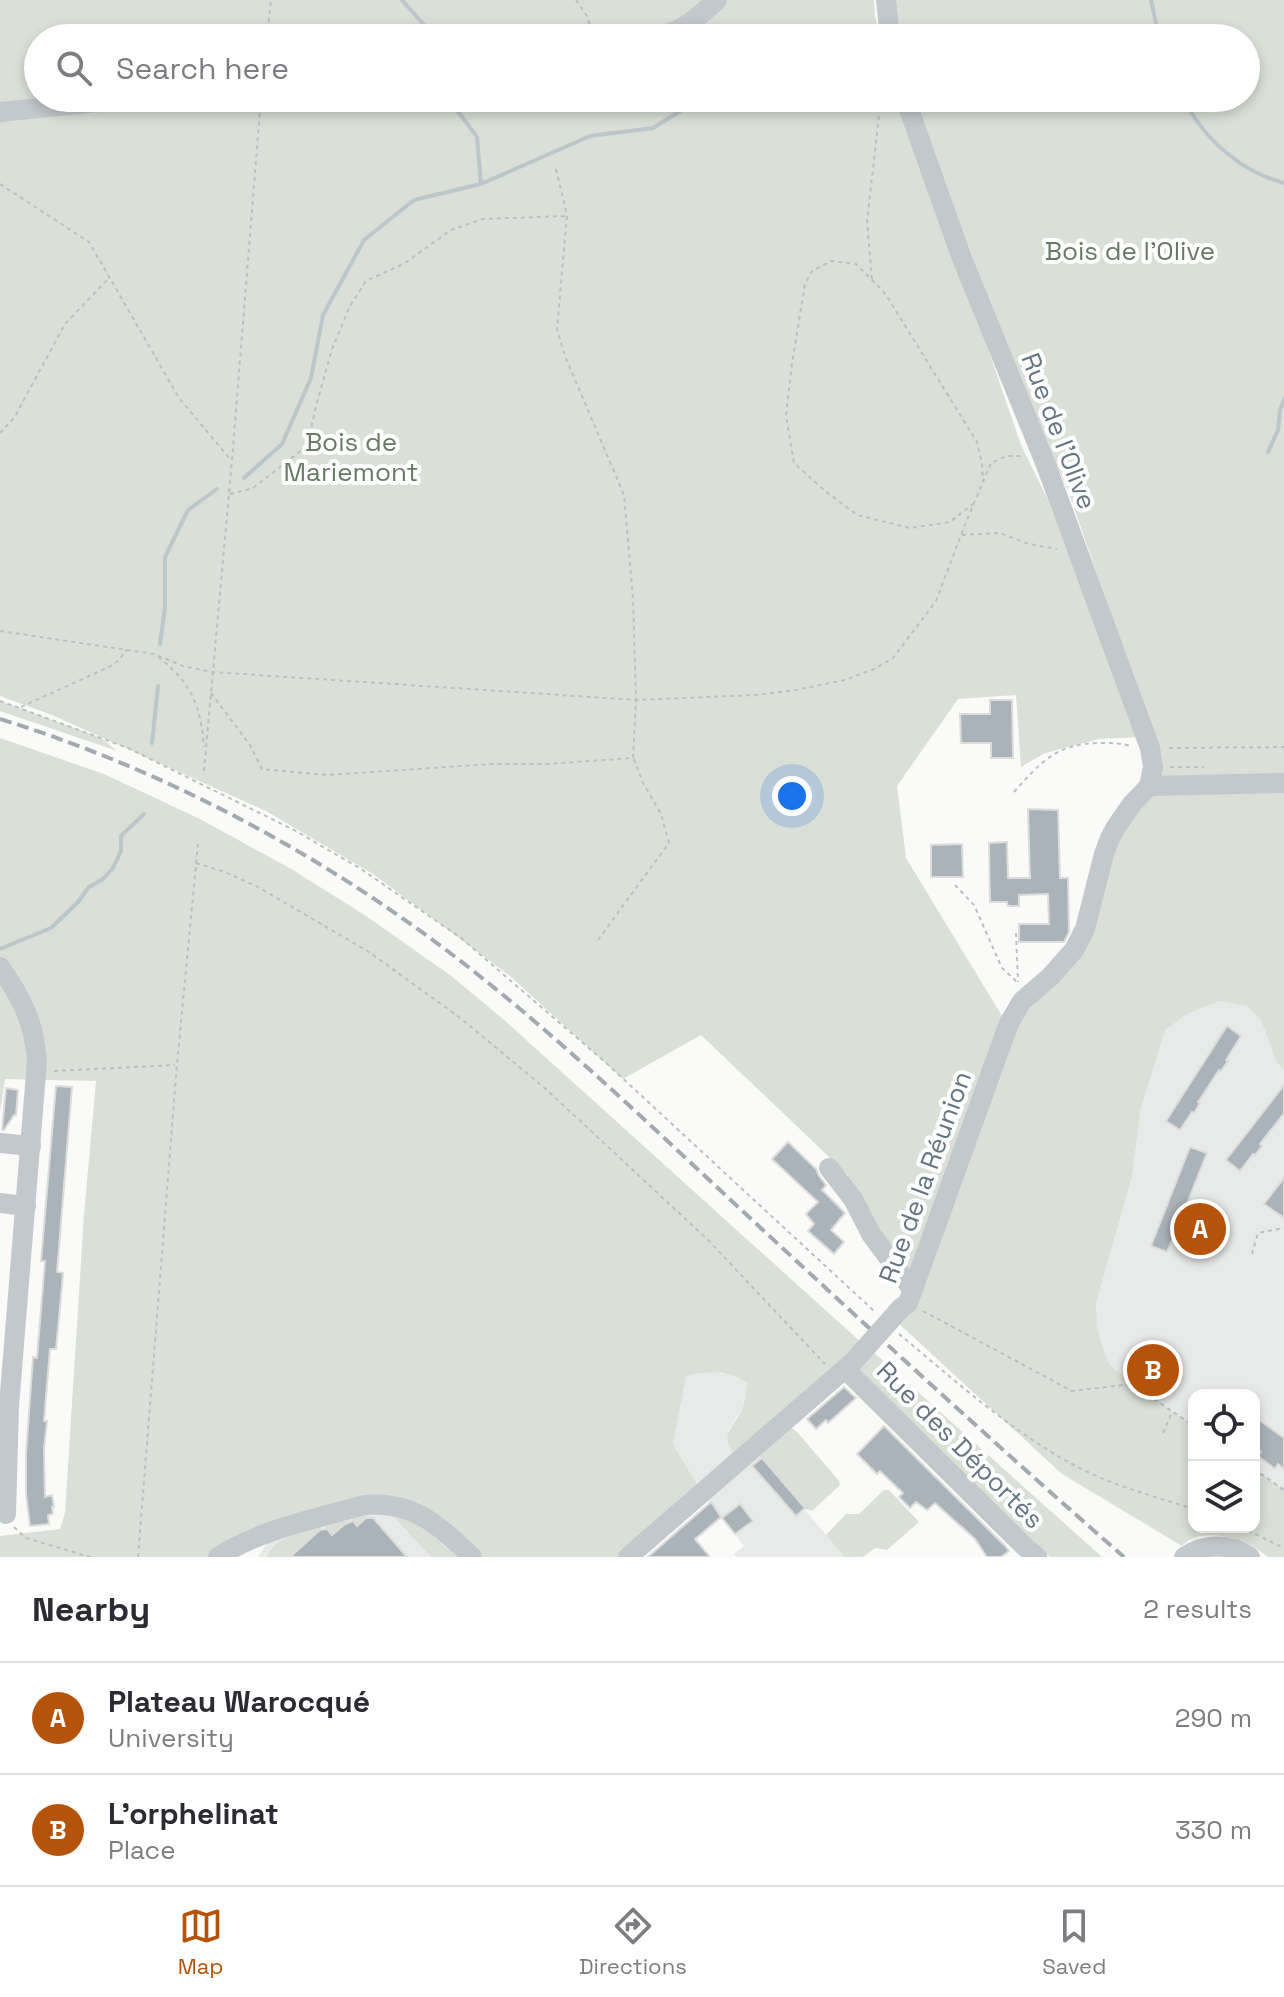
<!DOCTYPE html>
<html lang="en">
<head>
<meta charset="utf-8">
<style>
  :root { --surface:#fff; --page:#f2f2f3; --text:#2b2b33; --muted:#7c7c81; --line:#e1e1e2; --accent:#b45309 }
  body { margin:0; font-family:"Space Grotesk",sans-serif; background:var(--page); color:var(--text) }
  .controls { position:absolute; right:24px; bottom:24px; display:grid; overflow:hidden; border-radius:16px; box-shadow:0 4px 12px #0003 }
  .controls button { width:72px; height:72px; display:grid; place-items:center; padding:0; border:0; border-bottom:2px solid var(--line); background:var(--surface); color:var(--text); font:40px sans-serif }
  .you { position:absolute; left:792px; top:796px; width:28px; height:28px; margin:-20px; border:6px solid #fff; border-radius:50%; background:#1a73e8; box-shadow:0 0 0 12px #1a73e833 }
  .badge { display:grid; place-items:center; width:52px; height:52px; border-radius:50%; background:var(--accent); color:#fff; font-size:26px; font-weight:700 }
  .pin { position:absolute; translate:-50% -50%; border:4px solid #fff; box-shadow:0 2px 8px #0006 }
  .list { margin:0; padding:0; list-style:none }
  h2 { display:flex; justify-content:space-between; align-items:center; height:104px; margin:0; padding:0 32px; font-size:34px }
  h2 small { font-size:26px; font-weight:400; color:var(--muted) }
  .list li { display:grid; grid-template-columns:52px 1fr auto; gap:24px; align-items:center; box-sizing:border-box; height:112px; padding:0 32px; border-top:2px solid var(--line) }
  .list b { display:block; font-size:30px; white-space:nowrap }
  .list p { margin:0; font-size:26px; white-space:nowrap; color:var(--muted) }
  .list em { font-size:26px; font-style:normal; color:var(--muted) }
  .icon { flex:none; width:44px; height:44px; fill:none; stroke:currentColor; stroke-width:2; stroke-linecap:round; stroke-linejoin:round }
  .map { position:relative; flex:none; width:1284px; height:1557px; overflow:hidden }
  .search { position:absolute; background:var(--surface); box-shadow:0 4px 12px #0003; left:24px; right:24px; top:24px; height:88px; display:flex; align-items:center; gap:20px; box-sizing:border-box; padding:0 28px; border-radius:44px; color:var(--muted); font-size:30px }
  .sheet { height:328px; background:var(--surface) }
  nav { display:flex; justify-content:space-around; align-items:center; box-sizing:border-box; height:112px; border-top:2px solid var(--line); background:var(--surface); font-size:22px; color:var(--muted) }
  nav a { display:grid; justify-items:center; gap:4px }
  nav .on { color:var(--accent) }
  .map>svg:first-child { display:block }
  .built { fill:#e8e9e9 }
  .green { fill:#dadfd7 }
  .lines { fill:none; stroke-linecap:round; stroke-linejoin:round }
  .stream { stroke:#bbc7cb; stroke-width:4 }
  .building { fill:#aab3b9; stroke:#dcdcda; stroke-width:2 }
  .path { stroke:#bbbfc2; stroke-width:2; stroke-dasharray:4 4; stroke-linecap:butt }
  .minor { stroke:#c3c8cc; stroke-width:20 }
  .rail { stroke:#a2aab0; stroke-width:4; stroke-dasharray:12 6; stroke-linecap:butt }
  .minor-bridge { stroke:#c3c8cc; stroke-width:20 }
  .labels { text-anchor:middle; stroke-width:8; stroke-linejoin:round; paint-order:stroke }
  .park-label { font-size:26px; fill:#687a64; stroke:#fff }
  .street-label { font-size:26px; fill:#657683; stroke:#fff }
</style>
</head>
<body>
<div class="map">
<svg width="1284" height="1557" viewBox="0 0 1284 1557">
  <rect width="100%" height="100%" fill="#fafaf8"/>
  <g class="built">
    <polygon points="1220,1001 1247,1006 1261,1020 1276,1061 1284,1070 1284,1490 1254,1469 1254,1395 1194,1395 1194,1426 1132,1384 1110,1365 1103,1349 1098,1331 1096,1304 1132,1177 1141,1108 1164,1030 1187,1014"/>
    <polygon points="703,1371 736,1375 749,1383 742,1408 728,1431 753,1449 845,1557 736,1557 734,1554 744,1546 702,1493 673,1444 685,1376"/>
    <polygon points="369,1510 393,1516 431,1557 258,1557 265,1546 274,1538"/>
  </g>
  <g class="green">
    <polygon points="0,0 874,0 875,17 881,38 38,38 38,98 896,98 953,247 1021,445 1047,498 1138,737 1099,739 1045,753 1021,767 1016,695 958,699 897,786 906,858 1002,1016 910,1271 867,1214 847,1174 701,1035 623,1079 510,976 373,874 266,811 52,715 0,696"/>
    <polygon points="892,0 1284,0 1284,778 1166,780 1155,769 1119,638 1069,493 1001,342 911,98 1246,98 1246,38 898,38"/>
    <polygon points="0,701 101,738 117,751 0,711"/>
    <path d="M0,738L104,774L200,819L293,870L366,916L450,975L503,1019L863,1344L735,1455C718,1435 734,1427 742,1409C745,1401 746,1391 748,1383C729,1370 708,1370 686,1376L673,1444L702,1493L628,1557H472L445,1531L379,1504L218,1557H0V1536L60,1529L65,1513L84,1215L96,1081L5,1079L0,1111Z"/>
    <path d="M1284,788V1070L1276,1061L1261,1020L1247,1006L1220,1001L1187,1014L1165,1030L1141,1108L1132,1177L1096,1304L1098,1331L1103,1349L1110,1365L1132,1384L1194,1426V1527H1254V1469L1284,1490V1557H1268C1248,1540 1203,1524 1182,1546L1062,1474L897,1322L1015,1017L1073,956L1097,888L1124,825L1147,796L1176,790Z"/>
    <polygon points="871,1350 1102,1557 1050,1557 1028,1539 853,1369"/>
    <polygon points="792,1428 798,1433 839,1481 840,1485 812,1511 804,1509 759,1456"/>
    <polygon points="884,1490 889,1490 919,1522 887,1550 875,1548 863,1557 845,1557 826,1535 846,1514 859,1514"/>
    <path d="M369,1514L357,1525L351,1519L333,1535L324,1526L288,1557H267C270,1551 273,1546 279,1542C297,1529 347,1517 369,1514Z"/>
    <polygon points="393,1516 413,1518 457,1557 431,1557"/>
  </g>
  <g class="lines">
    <g class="stream">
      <polyline points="402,0 426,27 432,38"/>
      <polyline points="1151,0 1159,38"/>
      <polyline points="452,98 454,106 477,137 481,184"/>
      <path d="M1183,98C1199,131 1231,163 1266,177C1272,179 1278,181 1284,183"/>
      <polyline points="1268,452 1278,430 1280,410 1284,399"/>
      <polyline points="244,478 282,444 311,378 323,315 364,240 414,200 481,184 590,136 653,128 701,98"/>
      <polyline points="160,644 165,607 165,557 188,510 217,489"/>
      <polyline points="152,743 158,686"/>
      <polyline points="0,949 51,928 78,902 89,887 103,879 113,868 121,851 121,836 144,814"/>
    </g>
  </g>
  <g class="building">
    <polygon points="990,700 1012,700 1013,758 991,758 991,743 961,743 960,714 990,714"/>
    <polygon points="1028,809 1058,810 1060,878 1068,878 1069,932 1064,942 1019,942 1019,924 1049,924 1048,894 1019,895 1019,906 1008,906 1007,902 990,902 989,843 1007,842 1008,878 1030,878"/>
    <polygon points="962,844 963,877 931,877 931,845"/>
    <polygon points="1227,1026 1241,1036 1226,1060 1228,1061 1221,1071 1219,1070 1198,1102 1200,1103 1194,1113 1192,1112 1180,1130 1166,1121"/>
    <polygon points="1284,1085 1284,1113 1260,1144 1262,1146 1255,1155 1253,1154 1240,1171 1226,1160"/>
    <polygon points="56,1086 72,1087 57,1272 63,1273 62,1286 56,1349 50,1349 44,1421 47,1421 44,1449 45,1497 52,1495 54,1507 52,1507 53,1514 48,1515 49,1524 30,1526 26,1493 26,1454 33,1357 37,1358 42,1297 45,1261 41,1261"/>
    <polygon points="6,1088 18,1090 16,1115 14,1115 4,1130 2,1130"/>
    <polygon points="788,1142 816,1169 819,1176 826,1185 822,1190 845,1213 831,1230 844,1242 834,1254 808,1231 814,1224 806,1214 818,1202 772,1159"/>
    <polygon points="1190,1147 1207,1153 1180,1221 1182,1221 1178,1232 1176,1231 1167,1252 1151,1246"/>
    <polygon points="1284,1178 1284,1218 1264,1204"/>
    <polygon points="844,1387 856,1398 828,1423 826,1420 816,1429 807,1419"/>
    <polygon points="1254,1416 1284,1438 1284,1469 1278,1464 1275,1469 1258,1456 1261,1452 1254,1447"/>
    <polygon points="884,1426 1005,1546 1009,1551 1001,1557 987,1557 975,1539 935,1503 927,1510 916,1502 910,1508 899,1497 903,1493 880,1471 877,1474 857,1454"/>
    <polygon points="762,1458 805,1508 796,1516 752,1466"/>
    <polygon points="711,1502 721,1517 695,1539 710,1557 648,1557"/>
    <polygon points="740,1504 753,1521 735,1534 722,1518"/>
    <polygon points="366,1518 373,1518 407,1557 290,1557 320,1530 327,1529 332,1535 345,1524 353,1521 357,1526"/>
  </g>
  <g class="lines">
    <g class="path">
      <polyline points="576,0 587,16 594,38"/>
      <polyline points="709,30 717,38"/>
      <polyline points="267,38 271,0"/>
      <polyline points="0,184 89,242 179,398 231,460"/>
      <polyline points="872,279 867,222 881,98"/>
      <polyline points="0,433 14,418 65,324 109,278"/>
      <polyline points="230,494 253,488 307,446 316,406 332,349 350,306 366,281 405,263 451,230 483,219 566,216"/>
      <polyline points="974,503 950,522 910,528 857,515 824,490 794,463 786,415 792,364 805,284 812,271 831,261 856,264 880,288 886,295 977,442 982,464 983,482"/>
      <polyline points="962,535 1000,533 1029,544 1057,549"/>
      <polyline points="0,631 154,654 183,666 212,672 636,700 755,695 796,690 845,680 874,669 893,658 936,601 964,527 991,463 1006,456 1023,456"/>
      <path d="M158,657C191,682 201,706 204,747"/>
      <polyline points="211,693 250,745 262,769 327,775 491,764 547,764 633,758 636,700 633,598 624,495 565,356 557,329 567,215 555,165"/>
      <polyline points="0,701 128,748 296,831 361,869 461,938 605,1062 874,1311"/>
      <polyline points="21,707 109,667 118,661 127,650"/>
      <polyline points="1169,748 1284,747"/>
      <polyline points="1170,767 1204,767"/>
      <polyline points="204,771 232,460 261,98"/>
      <path d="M1014,792C1040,763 1057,743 1099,743C1110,743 1120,743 1131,746"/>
      <polyline points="196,863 225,872 258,887 369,952 459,1017 547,1090 709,1241 825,1364"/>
      <polyline points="955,885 974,905 1002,968 1018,983"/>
      <polyline points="1016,933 1018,982"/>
      <polyline points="598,940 669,843 661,814 643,783 634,759"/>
      <polyline points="54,1071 175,1065"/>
      <polyline points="1252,1254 1258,1233 1284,1228"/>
      <polyline points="923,1311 1072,1391 1132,1384 1194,1426"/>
      <path d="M899,1334C953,1379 1011,1431 1072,1464C1110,1485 1153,1496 1194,1509"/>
      <polyline points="1163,1433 1172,1412"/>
      <polyline points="1254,1469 1284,1490"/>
      <polyline points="14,1527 26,1538 90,1557"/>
      <polyline points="1241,1527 1284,1548"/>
      <polyline points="138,1557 177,1064 198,844"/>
    </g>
    <g class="minor">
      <polyline points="886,0 890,38"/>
      <path d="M648,38C680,34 694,21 717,0"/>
      <polyline points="0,112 136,98"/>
      <polyline points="1149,786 1284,783"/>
      <path d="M0,967C22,998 34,1022 37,1061L9,1406L6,1514"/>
      <polyline points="0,1143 31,1146"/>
      <polyline points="829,1168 853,1199 871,1234 912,1289"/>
      <polyline points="0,1203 26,1206"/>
      <polyline points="901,1308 908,1303 1009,1023 1022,1001 1050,977 1074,950 1085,929 1104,854 1110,838 1116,827 1132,804 1149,786 1153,767 1150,748 1046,465 961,256 905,98"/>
      <polyline points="846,1370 1023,1545 1037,1557"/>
      <path d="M218,1557C261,1529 316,1519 364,1505C414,1501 438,1525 472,1557"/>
      <polyline points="628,1557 854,1361"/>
      <path d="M1184,1557C1205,1543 1229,1543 1250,1557"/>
    </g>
    <path class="rail" d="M0,719C146,764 287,836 412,925C533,1011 641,1117 750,1218C873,1332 997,1446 1124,1557"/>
    <polyline class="minor-bridge" points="854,1361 901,1308"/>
  </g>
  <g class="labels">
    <g class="park-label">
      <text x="1130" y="260">Bois de l'Olive</text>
      <text x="351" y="451">Bois de<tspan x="351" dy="30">Mariemont</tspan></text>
    </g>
    <g class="street-label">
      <text transform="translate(1059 431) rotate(69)" y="9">Rue de l'Olive</text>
      <text transform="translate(925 1177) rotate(-70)" y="9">Rue de la Réunion</text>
      <text transform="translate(960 1445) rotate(45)" y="9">Rue des Déportés</text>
    </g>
  </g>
</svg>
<div class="controls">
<button><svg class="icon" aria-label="locate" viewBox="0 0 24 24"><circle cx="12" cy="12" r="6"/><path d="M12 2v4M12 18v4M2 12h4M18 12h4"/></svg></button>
<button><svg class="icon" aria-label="layers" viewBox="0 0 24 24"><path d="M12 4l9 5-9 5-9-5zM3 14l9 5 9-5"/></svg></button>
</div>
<div class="you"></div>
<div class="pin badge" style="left:1200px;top:1229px">A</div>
<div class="pin badge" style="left:1153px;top:1370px">B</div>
<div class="search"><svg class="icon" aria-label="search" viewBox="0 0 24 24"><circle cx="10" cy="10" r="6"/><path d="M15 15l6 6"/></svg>Search here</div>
</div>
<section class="sheet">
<h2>Nearby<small>2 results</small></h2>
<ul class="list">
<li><span class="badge">A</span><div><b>Plateau Warocqué</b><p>University</p></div><em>290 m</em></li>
<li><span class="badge">B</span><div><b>L'orphelinat</b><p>Place</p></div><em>330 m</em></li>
</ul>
</section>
<nav>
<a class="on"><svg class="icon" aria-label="map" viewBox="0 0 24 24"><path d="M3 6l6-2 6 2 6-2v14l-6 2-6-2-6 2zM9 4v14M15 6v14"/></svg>Map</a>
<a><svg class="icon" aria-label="directions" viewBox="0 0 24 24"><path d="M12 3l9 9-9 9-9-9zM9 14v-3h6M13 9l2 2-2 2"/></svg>Directions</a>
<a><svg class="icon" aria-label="saved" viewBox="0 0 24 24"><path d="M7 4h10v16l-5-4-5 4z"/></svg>Saved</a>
</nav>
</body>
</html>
